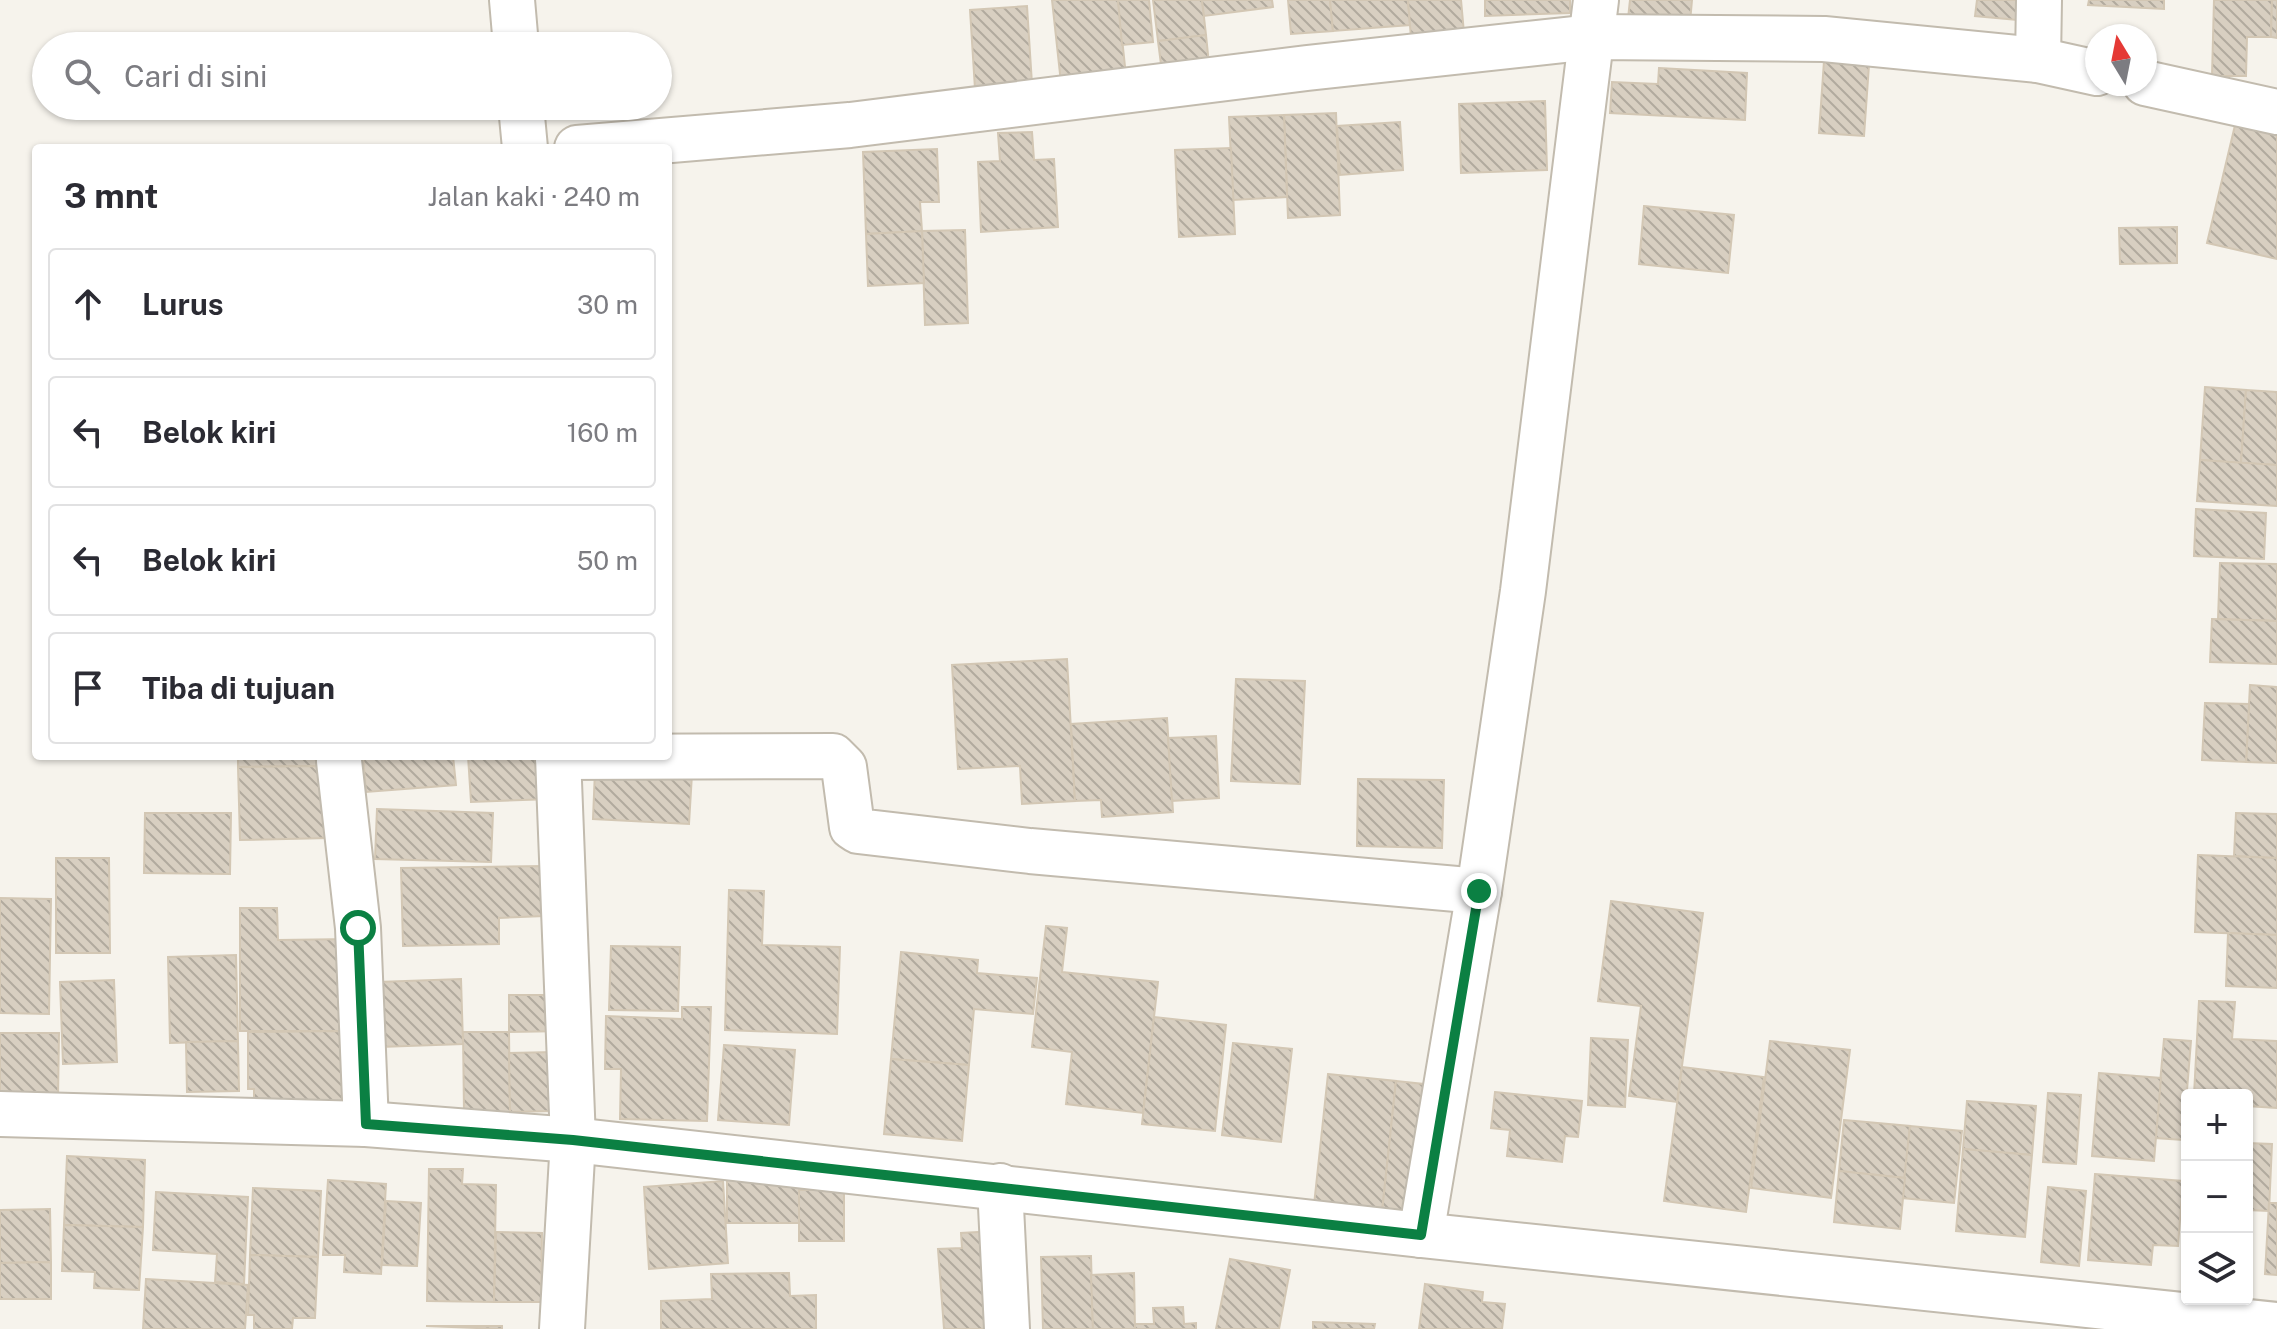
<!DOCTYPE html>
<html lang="id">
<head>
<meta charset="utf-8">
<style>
  :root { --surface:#fff; --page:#f7f7f7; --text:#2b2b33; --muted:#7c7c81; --line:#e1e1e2 }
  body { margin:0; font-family:"Public Sans",sans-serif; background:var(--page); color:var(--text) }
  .controls { position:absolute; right:24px; bottom:24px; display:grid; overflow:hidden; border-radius:8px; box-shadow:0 2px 6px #0004 }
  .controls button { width:72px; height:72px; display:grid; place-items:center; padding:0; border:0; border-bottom:2px solid var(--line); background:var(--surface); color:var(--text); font:40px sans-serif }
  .compass { position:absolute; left:2085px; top:24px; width:72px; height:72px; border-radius:50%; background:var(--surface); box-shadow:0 2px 6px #0004; rotate:350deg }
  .stop { position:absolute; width:24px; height:24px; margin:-18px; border:6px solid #0b8043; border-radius:50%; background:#fff }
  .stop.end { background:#0b8043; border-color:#fff; box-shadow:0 2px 8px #0008 }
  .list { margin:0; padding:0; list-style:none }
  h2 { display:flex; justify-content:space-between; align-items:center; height:104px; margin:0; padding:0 32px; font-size:34px }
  h2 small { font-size:26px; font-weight:400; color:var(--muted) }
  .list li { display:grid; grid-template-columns:52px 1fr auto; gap:24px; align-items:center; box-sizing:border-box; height:112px; margin:0 16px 16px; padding:0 16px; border:2px solid var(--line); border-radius:8px }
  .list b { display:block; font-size:30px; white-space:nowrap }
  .list em { font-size:26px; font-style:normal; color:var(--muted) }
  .icon { flex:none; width:44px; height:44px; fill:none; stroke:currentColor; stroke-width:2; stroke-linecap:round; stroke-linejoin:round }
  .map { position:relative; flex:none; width:2277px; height:1329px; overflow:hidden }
  .search { position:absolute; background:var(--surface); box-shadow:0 2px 6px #0004; left:32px; top:32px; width:640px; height:88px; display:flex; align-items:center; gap:20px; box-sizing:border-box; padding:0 28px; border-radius:44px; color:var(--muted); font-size:30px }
  .panel { position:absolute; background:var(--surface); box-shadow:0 2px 6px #0004; left:32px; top:144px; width:640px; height:616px; border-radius:8px }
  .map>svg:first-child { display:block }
  .building { fill:url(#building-back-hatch); stroke:#d3c7b4; stroke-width:2 }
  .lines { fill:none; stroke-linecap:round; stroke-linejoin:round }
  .minor-casing { stroke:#c2bbae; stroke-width:48 }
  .minor { stroke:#fff; stroke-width:44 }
  .route { stroke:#0b8043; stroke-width:10 }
</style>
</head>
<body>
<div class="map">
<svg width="2277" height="1329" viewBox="0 0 2277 1329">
  <defs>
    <pattern id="building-back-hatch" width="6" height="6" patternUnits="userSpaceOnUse" patternTransform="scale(2)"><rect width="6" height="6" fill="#d8cfc1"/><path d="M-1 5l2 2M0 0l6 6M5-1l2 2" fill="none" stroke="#b1aa9e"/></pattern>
  </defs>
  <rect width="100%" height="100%" fill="#f6f3ec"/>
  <g class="building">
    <polygon points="1052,0 1118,0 1126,76 1061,83"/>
    <polygon points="1118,0 1149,0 1153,42 1122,45"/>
    <polygon points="1153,0 1202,0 1206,35 1158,41"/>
    <polygon points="1202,0 1272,0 1273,7 1204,16"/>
    <polygon points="1288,0 1330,0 1333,31 1291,34"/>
    <polygon points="1330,0 1408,0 1410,25 1333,31"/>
    <polygon points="1408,0 1461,0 1464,33 1411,38"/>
    <polygon points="1485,0 1570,0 1570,13 1485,16"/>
    <polygon points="1630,0 1692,0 1689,34 1627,28"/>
    <polygon points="1977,0 2019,0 2017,20 1975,16"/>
    <polygon points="2089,0 2164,0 2164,9 2088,5"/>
    <polygon points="2214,0 2272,0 2271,37 2247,37 2246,76 2212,76"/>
    <polygon points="2272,0 2277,0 2277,38 2271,37"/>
    <polygon points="1027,6 1032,84 975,89 970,10"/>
    <polygon points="1206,35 1210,74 1163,80 1158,41"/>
    <polygon points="1824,61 1869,65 1864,136 1819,133"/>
    <polygon points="1659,68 1747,73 1745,120 1610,113 1612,82 1658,84"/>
    <polygon points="1545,101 1547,170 1461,173 1459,104"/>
    <polygon points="1336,113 1340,215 1288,218 1284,115"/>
    <polygon points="1284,115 1287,197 1233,200 1229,117"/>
    <polygon points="2236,121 2277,131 2277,259 2207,243"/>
    <polygon points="1400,122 1403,170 1340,175 1337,126"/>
    <polygon points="1032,132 1034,160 1054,159 1058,227 981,232 978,162 1000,161 998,133"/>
    <polygon points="1231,148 1235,234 1179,237 1175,150"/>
    <polygon points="937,149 939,202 920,202 922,231 866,234 863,152"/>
    <polygon points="1644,206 1734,215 1728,273 1639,264"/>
    <polygon points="2177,227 2177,263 2120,264 2119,228"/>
    <polygon points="965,230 968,323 925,325 922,231"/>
    <polygon points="922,231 924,283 868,286 866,234"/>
    <polygon points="2205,387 2246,390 2241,463 2200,460"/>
    <polygon points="2246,390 2277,392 2277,465 2241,463"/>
    <polygon points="2200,460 2277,465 2277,506 2197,501"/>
    <polygon points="2196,509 2266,513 2264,559 2194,556"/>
    <polygon points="2220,563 2277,564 2277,621 2218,619"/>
    <polygon points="2212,619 2277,621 2277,664 2210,662"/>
    <polygon points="1067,659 1075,801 1022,804 1020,766 958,769 952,665"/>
    <polygon points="1236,679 1305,681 1300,784 1231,781"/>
    <polygon points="2250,685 2277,687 2277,763 2246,762"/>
    <polygon points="2205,703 2249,704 2246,762 2202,760"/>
    <polygon points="1167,718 1173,812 1102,817 1101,800 1075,801 1071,724"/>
    <polygon points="1216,736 1219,798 1172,801 1168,738"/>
    <polygon points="238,756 328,756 328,766 238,767"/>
    <polygon points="363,756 453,756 456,785 366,792"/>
    <polygon points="468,756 550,756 551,799 471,802"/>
    <polygon points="328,766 329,838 240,840 238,767"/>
    <polygon points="595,770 692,774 689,824 593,819"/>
    <polygon points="1358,779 1444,780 1442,848 1357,846"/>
    <polygon points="377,809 493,813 491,862 375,859"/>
    <polygon points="145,813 231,813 230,874 144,873"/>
    <polygon points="2236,813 2277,814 2277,858 2234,856"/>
    <polygon points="2198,855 2277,858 2277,935 2195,932"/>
    <polygon points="56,858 109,858 110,953 56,953"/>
    <polygon points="544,866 544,916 499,918 499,944 403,946 401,868"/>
    <polygon points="729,890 764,891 762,945 840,947 837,1034 725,1030"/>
    <polygon points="0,898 51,899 49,1014 0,1013"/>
    <polygon points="1611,901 1703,913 1677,1102 1629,1096 1641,1006 1598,1001"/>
    <polygon points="240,908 277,908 278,940 351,939 351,1031 240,1031"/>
    <polygon points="1046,926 1067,928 1062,972 1158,982 1143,1113 1066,1104 1072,1052 1032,1047"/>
    <polygon points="2228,933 2277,935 2277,988 2226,986"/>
    <polygon points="611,946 680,947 678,1011 609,1010"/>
    <polygon points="901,952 978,960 977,973 1037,978 1033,1014 974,1009 969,1065 891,1059"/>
    <polygon points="236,955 238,1041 170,1043 168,957"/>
    <polygon points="461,979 463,1044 380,1047 378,982"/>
    <polygon points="114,980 117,1062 63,1064 60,982"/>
    <polygon points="509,995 564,995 565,1031 509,1032"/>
    <polygon points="2199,1001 2235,1002 2232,1039 2277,1041 2277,1108 2247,1106 2247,1095 2194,1095"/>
    <polygon points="682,1007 711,1007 707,1121 620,1119 621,1069 605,1069 606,1016 682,1019"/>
    <polygon points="1154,1017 1226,1025 1215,1131 1142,1124"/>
    <polygon points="351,1031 351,1105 254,1105 254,1089 248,1089 248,1032"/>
    <polygon points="463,1032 509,1032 510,1112 464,1112"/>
    <polygon points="0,1033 59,1033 58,1099 0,1099"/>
    <polygon points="1591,1038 1628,1040 1625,1107 1588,1105"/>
    <polygon points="2164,1039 2191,1041 2183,1140 2155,1138"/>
    <polygon points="238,1041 239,1091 187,1092 186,1042"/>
    <polygon points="1770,1041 1850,1050 1831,1198 1751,1188"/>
    <polygon points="1233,1043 1292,1049 1281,1142 1222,1135"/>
    <polygon points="724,1045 795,1050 789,1125 718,1120"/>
    <polygon points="554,1052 554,1111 510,1112 509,1053"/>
    <polygon points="891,1059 969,1065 962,1141 884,1134"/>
    <polygon points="1682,1067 1764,1077 1746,1212 1664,1201"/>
    <polygon points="2099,1073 2161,1078 2154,1161 2092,1156"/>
    <polygon points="1328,1074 1396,1081 1382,1212 1314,1205"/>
    <polygon points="1396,1081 1433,1085 1418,1216 1382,1212"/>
    <polygon points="1495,1092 1582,1101 1578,1137 1565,1136 1562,1162 1507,1156 1510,1130 1491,1128"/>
    <polygon points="2048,1093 2081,1095 2076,1164 2043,1162"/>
    <polygon points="1967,1101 2036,1106 2032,1155 1963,1149"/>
    <polygon points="1844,1120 1910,1126 1905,1178 1839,1171"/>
    <polygon points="1910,1126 1962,1131 1954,1203 1902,1198"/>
    <polygon points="2247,1143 2272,1144 2269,1211 2247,1210"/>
    <polygon points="1963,1149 2032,1155 2025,1237 1956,1231"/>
    <polygon points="67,1156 145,1160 143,1227 64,1225"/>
    <polygon points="429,1169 463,1169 462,1184 496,1185 494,1302 427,1301"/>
    <polygon points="1839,1171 1905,1178 1900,1229 1834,1222"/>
    <polygon points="2095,1174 2183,1181 2178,1246 2153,1245 2151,1265 2088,1260"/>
    <polygon points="328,1180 386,1184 381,1274 344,1272 345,1255 323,1255"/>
    <rect x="727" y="1180" width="72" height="43"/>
    <polygon points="723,1181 728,1263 649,1269 644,1187"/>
    <polygon points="2048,1187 2086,1191 2079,1266 2041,1262"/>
    <polygon points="253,1188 321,1191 318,1257 250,1255"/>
    <rect x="799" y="1190" width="45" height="51"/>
    <polygon points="156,1192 248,1197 244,1284 215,1282 217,1254 153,1250"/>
    <polygon points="386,1201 421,1203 417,1266 382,1265"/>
    <polygon points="2269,1203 2277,1203 2277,1275 2265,1274"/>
    <polygon points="50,1209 51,1262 0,1263 0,1210"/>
    <polygon points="64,1225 143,1227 139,1290 94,1288 95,1272 62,1271"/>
    <polygon points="996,1231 1003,1329 944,1329 938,1249 962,1248 961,1233"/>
    <polygon points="496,1232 542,1233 541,1302 494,1302"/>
    <polygon points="250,1255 318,1257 315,1318 293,1318 292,1329 254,1329 254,1315 248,1315"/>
    <polygon points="1091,1256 1093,1329 1043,1329 1041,1257"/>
    <polygon points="1230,1259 1290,1270 1279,1329 1216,1329"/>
    <polygon points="51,1262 51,1299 0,1299 0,1263"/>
    <polygon points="789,1273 790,1296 816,1295 816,1329 661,1329 661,1301 712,1299 711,1274"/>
    <polygon points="1134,1273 1135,1329 1093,1329 1091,1275"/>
    <polygon points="146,1279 248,1285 245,1329 143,1329"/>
    <polygon points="1425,1284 1483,1292 1482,1302 1505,1304 1502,1329 1419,1329"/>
    <polygon points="1183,1307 1184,1324 1196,1323 1196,1329 1135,1329 1135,1324 1154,1324 1153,1308"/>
    <polygon points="1313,1322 1375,1324 1374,1329 1313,1329"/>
    <polygon points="426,1326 502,1326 502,1329"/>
  </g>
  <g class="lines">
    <g class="minor-casing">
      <g id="minor">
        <polyline points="512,0 516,46"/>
        <polyline points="2038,60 2039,0"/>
        <polyline points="2145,83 2277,112"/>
        <polyline points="521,106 525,148"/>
        <polyline points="577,148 850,125 1307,68 1592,37 1824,39 2038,60 2097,73"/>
        <polyline points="558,756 573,1140 562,1329"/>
        <polyline points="558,757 833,756 844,767 852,827 858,831 1030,851 1479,891"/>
        <polyline points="339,761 358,928 366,1124"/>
        <polyline points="0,1114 366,1124 573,1140 1421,1235 2277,1325"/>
        <polyline points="1000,1186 1007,1329"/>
        <polyline points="1421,1235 1479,891 1523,591 1596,0"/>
      </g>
    </g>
    <use href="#minor" class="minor"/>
  </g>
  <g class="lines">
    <polyline class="route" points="358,928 366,1124 573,1140 1421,1235 1479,891"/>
  </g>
</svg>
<div class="controls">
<button>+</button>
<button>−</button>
<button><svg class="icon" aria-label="layers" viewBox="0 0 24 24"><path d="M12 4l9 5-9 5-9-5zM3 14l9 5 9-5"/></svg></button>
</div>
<svg class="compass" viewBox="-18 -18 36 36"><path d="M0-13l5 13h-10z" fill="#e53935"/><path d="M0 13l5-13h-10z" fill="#7c7c81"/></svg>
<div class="stop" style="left:358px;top:928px"></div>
<div class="stop end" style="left:1479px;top:891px"></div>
<div class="search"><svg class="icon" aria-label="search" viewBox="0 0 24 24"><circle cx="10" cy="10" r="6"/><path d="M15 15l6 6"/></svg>Cari di sini</div>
<section class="panel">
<h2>3 mnt<small>Jalan kaki · 240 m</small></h2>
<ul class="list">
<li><svg class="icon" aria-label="ahead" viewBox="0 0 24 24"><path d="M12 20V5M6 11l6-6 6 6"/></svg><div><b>Lurus</b></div><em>30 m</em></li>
<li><svg class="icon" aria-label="left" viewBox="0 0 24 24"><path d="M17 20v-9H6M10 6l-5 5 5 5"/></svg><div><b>Belok kiri</b></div><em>160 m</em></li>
<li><svg class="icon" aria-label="left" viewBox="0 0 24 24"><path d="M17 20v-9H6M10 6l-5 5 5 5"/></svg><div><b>Belok kiri</b></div><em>50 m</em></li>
<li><svg class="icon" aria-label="arrive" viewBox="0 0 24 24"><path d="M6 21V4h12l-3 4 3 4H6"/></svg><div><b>Tiba di tujuan</b></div></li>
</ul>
</section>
</div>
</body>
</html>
